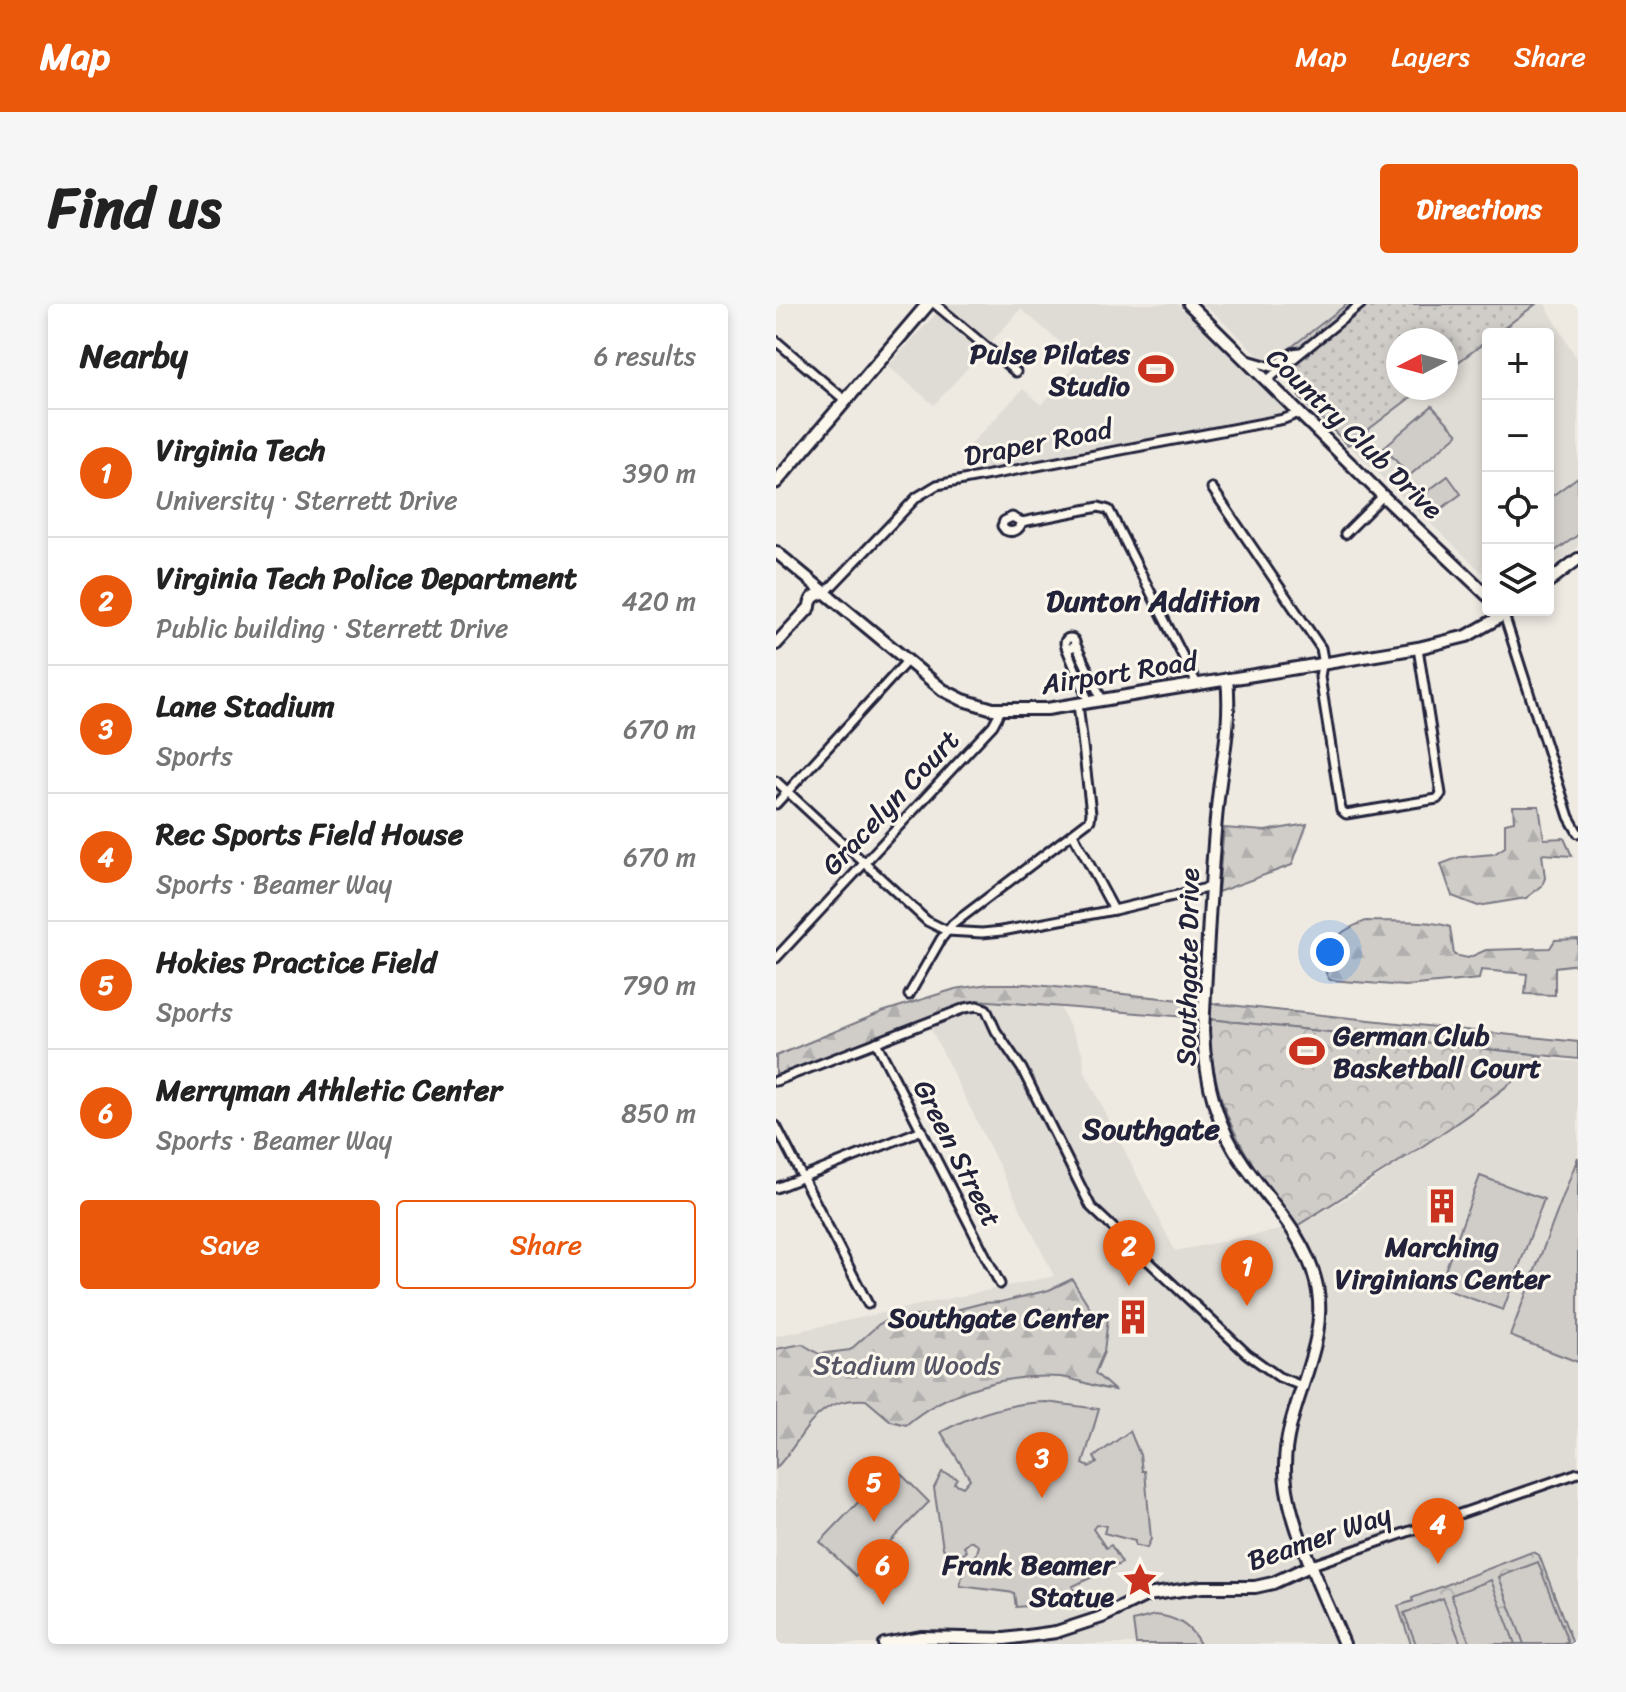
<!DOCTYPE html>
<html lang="en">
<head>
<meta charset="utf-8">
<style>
  :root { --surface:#fff; --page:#f6f6f6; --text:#222; --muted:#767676; --line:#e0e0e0; --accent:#ea580c }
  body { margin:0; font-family:Sriracha,sans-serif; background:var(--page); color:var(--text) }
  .controls { position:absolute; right:24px; top:24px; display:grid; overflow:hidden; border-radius:8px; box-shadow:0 4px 12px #0003 }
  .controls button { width:72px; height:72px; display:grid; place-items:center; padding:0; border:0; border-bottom:2px solid var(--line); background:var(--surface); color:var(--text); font:40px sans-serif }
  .compass { position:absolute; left:610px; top:24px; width:72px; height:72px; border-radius:50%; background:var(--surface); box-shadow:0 4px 12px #0003; rotate:264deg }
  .you { position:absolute; left:554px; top:648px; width:28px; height:28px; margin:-20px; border:6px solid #fff; border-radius:50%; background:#1a73e8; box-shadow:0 0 0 12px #1a73e833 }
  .badge { display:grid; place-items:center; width:52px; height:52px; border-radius:50%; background:var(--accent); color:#fff; font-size:26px; font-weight:700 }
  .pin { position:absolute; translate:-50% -66px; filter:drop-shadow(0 2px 4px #0008) }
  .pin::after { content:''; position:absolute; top:42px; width:28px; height:24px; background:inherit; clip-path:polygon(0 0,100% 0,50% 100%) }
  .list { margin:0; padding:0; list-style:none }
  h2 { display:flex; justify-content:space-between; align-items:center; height:104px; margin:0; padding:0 32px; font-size:34px }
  h2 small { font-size:26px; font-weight:400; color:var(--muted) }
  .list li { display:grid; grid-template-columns:52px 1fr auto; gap:24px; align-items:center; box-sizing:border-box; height:128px; padding:0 32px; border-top:2px solid var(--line) }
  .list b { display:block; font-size:30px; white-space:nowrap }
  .list p { margin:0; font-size:26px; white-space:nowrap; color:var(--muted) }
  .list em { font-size:26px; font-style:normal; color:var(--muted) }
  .actions { display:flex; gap:16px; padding:24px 32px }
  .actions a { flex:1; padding:18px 0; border:2px solid var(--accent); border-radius:8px; text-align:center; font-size:28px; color:var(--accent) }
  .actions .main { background:var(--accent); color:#fff }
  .icon { flex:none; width:44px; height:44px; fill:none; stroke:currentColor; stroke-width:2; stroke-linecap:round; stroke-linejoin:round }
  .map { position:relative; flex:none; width:802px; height:1340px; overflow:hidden; border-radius:8px }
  header { display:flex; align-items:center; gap:48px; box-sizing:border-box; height:112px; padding:0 40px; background:var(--accent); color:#fff }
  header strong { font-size:38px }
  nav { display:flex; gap:44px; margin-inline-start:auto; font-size:28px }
  .intro { display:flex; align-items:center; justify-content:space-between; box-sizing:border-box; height:192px; padding:0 48px }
  h1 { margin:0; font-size:56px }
  .button { padding:20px 36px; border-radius:8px; background:var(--accent); color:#fff; font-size:28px; font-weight:700 }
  main { display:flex; gap:48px; padding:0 48px }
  aside { flex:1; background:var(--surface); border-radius:8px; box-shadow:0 4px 12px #0003 }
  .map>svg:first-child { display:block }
  .built { fill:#dfdbd5 }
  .grass { fill:url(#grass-dots); stroke:#797882; stroke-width:2 }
  .forest { fill:url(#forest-firs); stroke:#797882; stroke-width:2 }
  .park { fill:url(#park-crowns); stroke:#797882; stroke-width:2 }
  .pitch { fill:#d0cdc9; stroke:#797882; stroke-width:2 }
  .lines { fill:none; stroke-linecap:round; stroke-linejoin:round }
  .street-casing { stroke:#22223b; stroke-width:13 }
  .secondary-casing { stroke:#22223b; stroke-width:16 }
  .primary-casing { stroke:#22223b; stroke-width:17 }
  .street { stroke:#fbf7ec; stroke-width:7 }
  .secondary { stroke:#fbf7ec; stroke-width:10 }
  .primary { stroke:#fbf7ec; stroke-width:11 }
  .labels { text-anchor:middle; stroke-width:6; stroke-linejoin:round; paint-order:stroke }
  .poi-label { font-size:28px; font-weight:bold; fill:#22223b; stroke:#fbf7ec; text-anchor:end }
  .street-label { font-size:28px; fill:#22223b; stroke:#fbf7ec }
  .park-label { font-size:28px; fill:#565566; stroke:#fbf7ec }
  .neighbourhood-label { font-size:30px; font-weight:bold; fill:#22223b; stroke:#fbf7ec }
</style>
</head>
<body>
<header>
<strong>Map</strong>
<nav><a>Map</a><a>Layers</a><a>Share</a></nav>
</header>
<div class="intro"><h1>Find us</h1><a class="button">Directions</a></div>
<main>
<aside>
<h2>Nearby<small>6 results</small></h2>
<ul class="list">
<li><span class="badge">1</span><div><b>Virginia Tech</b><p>University · Sterrett Drive</p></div><em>390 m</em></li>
<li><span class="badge">2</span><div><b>Virginia Tech Police Department</b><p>Public building · Sterrett Drive</p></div><em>420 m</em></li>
<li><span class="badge">3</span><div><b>Lane Stadium</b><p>Sports</p></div><em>670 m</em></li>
<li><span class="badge">4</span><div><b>Rec Sports Field House</b><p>Sports · Beamer Way</p></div><em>670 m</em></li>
<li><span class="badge">5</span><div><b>Hokies Practice Field</b><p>Sports</p></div><em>790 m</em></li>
<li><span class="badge">6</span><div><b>Merryman Athletic Center</b><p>Sports · Beamer Way</p></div><em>850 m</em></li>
</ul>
<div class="actions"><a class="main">Save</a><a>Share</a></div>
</aside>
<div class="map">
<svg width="802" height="1340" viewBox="0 0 802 1340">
  <defs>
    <pattern id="grass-dots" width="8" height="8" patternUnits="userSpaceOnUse" patternTransform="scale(2)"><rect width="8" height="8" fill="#d0cdc9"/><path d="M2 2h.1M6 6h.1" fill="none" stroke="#b2b0ae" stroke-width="1.8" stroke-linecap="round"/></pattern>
    <pattern id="forest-firs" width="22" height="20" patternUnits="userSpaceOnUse" patternTransform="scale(2)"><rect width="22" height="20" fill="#d0cdc9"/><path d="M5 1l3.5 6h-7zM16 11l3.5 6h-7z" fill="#b2b0ae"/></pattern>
    <pattern id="park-crowns" width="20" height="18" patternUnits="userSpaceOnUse" patternTransform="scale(2)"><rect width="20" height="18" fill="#d0cdc9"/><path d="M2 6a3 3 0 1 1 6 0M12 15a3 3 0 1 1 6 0" fill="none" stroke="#b2b0ae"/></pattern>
  </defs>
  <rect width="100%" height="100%" fill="#eeeae2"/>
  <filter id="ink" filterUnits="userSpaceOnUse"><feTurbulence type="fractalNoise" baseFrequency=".0125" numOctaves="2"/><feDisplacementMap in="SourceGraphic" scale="16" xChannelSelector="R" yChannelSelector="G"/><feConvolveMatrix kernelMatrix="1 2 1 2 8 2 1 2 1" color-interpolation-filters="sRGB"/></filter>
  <g filter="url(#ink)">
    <g class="built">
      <polygon points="169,0 401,0 512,109 205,169 184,152 247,85 266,101 304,55 245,5 158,101 112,62"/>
      <polygon points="425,0 571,0 496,58 482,51 436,7"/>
      <polygon points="760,0 769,0 802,57 802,243 772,267 772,30 720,30"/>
      <polygon points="712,36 712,274 572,141 647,84 670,84 670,67"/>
      <polygon points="201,696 284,703 307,750 308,766 399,947 519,923 580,889 738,778 765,754 802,758 802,1340 0,1340 0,1032 278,972 150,715"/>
    </g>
    <polygon class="grass" points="571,0 760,0 720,30 712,30 712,36 670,67 670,36 622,36 622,84 647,84 572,141 523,93 513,66 496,58"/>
    <g class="forest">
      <polygon points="737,502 763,502 768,535 788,534 796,552 766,550 769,574 766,582 750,594 702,602 676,592 665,560 684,553 718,550 729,543 729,519 738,517"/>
      <polygon points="531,520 516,561 442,588 448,524 489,527"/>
      <path d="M590,617C614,618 654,615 674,623L678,651L692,654L710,646L774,644L779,636L802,635V660L779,663V691L749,690L751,670L705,666L703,675L629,682L554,676C542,663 555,639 566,629C573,623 582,620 590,617Z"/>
      <polygon points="250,680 424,698 423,714 201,696 0,773 0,752 106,708 179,685 213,680"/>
      <polygon points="434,699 802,738 802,755 432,715"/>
      <path d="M296,975L316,1007L332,1013L328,1048L319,1069L338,1086C319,1084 303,1075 284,1073C231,1069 169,1087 130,1121L115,1117L90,1096C37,1092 31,1132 0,1164V1045L26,1040L43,1050L74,1046L103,1020L119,1013L160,1011L207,999L225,998L273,986Z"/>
    </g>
    <g class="park">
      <path d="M432,715L757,750L765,754C690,819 603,870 519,923C468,849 436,809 432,715Z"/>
      <polygon points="756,1248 763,1251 797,1340 635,1340 622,1302 637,1297 636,1294"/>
    </g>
    <g class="pitch">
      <polygon points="656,102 682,130 633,172 608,143"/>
      <polygon points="672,172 685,190 658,210 645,192"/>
      <polygon points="802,173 802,231 779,247 772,237 772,195"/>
      <polygon points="802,853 802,1058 734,1032"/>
      <polygon points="704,872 768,895 727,1006 663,983"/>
      <path d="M270,1098L323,1105L307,1160L313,1163L321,1159L318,1153L354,1127L364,1151L366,1167H369L375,1235L371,1244L359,1241V1237L328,1229L330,1222L321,1220L317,1225L330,1244L335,1241L346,1259L297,1282L298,1295L288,1296L287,1291L251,1296V1302L240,1303L238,1289L184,1282L188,1263L196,1265L203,1242L195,1237L188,1243L191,1247L179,1257L167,1244L158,1184L166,1168L181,1174L178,1179L187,1183L194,1175L165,1128C198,1110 232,1099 270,1098Z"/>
      <polygon points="117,1162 153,1198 80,1272 44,1238"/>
      <polygon points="762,1258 792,1338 787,1340 748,1340 723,1273"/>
      <polygon points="715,1276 739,1340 694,1340 675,1291"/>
      <polygon points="667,1294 685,1340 640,1340 628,1309"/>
      <path d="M379,1311C400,1313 414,1321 424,1340H360L357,1317Z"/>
    </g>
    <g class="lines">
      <g class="street-casing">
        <g id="street">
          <polyline points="159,0 240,68"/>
          <polyline points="0,37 70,97"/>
          <polyline points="472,56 496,63 517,49 524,48"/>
          <polyline points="490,77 585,0"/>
          <polyline points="436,184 545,344 547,355 544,373 565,506 570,510 661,495 665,490 642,344"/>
          <path d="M246,218C244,226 237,230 229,226L226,222L228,217L236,213L246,218L323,203L333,206L421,380"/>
          <polyline points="569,230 607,192"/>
          <polyline points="50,288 141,193 161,181 508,115 523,109"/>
          <polyline points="728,311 793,513 802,529"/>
          <circle cx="294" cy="339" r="5"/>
          <polyline points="299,339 326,396"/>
          <polyline points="290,343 313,398"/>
          <polyline points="0,477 151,617 171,627 206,629 226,627 338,606 435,583"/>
          <polyline points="0,500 131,357"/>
          <polyline points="297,530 338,606"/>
          <polyline points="0,654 217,421 225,406"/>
          <polyline points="133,691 165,635 177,620 314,516 315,509 302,400"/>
          <polyline points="100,738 224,980"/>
          <polyline points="0,777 189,704 201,702 210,705 220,727 246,765 315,903 471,1050 503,1073 526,1082"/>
          <polyline points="0,822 92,1000"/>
          <polyline points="0,884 146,826"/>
          <polyline points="536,1261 802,1169"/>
        </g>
      </g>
      <g class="secondary-casing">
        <g id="secondary">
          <polyline points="413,0 607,192 712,292"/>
          <polyline points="0,248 167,386 187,396 217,405 271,405 642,344 691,332 736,306"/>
          <polyline points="772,278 802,255"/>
          <path d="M0,340L34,303C34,293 41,290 50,288"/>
          <path d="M451,375C456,420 445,460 441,504C434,578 431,653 427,727C429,775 439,820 467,859C493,897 529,932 540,978C556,1041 509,1099 509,1162C508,1213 548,1291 568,1340"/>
          <polyline points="108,1340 145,1333 229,1335 280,1328 326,1313 371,1291 426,1283 479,1283 497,1279 536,1261"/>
        </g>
      </g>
      <g class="primary-casing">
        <polyline id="primary" points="0,178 152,0"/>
      </g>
      <use href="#street" class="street"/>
      <use href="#secondary" class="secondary"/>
      <use href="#primary" class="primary"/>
    </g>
  </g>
  <defs>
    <g id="stadium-bare" transform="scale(2.76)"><path d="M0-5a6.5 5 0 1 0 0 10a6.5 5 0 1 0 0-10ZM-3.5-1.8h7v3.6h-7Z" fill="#c8321e" stroke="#fbf7ec" stroke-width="2.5" paint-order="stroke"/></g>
    <g id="building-bare" transform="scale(2.76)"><path d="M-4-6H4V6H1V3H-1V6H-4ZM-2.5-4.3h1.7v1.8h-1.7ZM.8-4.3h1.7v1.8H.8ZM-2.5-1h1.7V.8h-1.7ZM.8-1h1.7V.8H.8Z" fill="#c8321e" stroke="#fbf7ec" stroke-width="2.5" paint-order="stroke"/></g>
    <g id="sight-bare" transform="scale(2.76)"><path d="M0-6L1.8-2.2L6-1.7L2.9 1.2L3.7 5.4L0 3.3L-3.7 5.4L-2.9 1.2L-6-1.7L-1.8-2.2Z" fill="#c8321e" stroke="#fbf7ec" stroke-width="2.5" paint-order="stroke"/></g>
  </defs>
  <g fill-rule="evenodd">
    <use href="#stadium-bare" x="380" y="65"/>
    <use href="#stadium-bare" x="531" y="747"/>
    <use href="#building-bare" x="666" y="902"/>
    <use href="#building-bare" x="357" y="1013"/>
    <use href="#sight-bare" x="364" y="1276"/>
  </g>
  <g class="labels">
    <g class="poi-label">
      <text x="354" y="59">Pulse Pilates<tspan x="354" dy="32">Studio</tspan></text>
      <text x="557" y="741" text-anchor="start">German Club<tspan x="557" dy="32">Basketball Court</tspan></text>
      <text x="666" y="952" text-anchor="middle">Marching<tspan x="666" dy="32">Virginians Center</tspan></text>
      <text x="331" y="1023">Southgate Center</text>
      <text x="338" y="1270">Frank Beamer<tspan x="338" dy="32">Statue</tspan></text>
    </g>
    <g class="street-label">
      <text transform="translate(579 129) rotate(44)" y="10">Country Club Drive</text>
      <text transform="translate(262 138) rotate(-11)" y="10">Draper Road</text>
      <text transform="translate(343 368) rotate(-9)" y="10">Airport Road</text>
      <text transform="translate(114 498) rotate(-47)" y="10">Gracelyn Court</text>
      <text transform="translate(411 663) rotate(-89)" y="10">Southgate Drive</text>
      <text transform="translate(182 849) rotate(63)" y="10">Green Street</text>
      <text transform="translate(543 1233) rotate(-19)" y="10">Beamer Way</text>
    </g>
    <g class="park-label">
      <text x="131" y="1070">Stadium Woods</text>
    </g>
    <g class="neighbourhood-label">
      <text x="377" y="307">Dunton Addition</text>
      <text x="375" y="835">Southgate</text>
    </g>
  </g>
</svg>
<div class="controls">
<button>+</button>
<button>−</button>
<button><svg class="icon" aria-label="locate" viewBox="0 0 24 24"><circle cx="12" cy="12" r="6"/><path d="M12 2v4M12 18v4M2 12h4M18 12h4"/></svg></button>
<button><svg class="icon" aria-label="layers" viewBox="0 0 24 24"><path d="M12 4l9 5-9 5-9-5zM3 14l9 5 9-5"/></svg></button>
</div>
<svg class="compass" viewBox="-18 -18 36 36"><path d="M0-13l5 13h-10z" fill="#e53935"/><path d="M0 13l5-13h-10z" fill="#767676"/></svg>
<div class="you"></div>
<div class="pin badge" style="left:471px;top:1002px">1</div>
<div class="pin badge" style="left:353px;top:982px">2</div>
<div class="pin badge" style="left:266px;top:1194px">3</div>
<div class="pin badge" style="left:662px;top:1260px">4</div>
<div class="pin badge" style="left:98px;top:1218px">5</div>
<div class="pin badge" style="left:107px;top:1301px">6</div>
</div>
</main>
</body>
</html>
